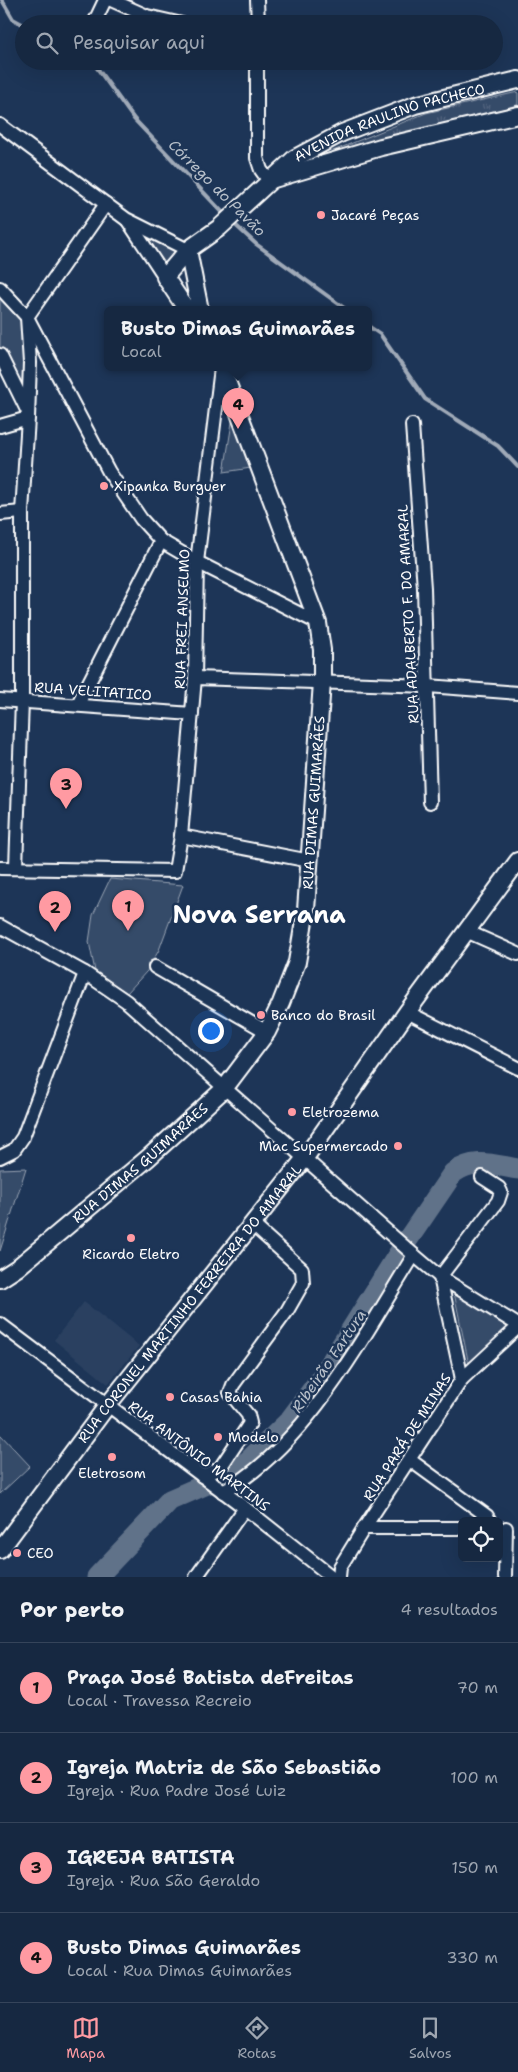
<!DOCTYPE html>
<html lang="pt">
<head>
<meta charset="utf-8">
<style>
  :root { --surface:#162841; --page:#23344c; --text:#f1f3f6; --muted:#9ea6b1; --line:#35445a; --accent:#ff9aa2 }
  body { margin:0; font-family:"Shantell Sans",sans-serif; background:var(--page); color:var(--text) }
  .controls { position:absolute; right:15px; bottom:15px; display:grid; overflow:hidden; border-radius:8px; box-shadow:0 5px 20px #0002 }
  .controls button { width:45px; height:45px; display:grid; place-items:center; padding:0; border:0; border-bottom:1px solid var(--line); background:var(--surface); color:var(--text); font:25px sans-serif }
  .you { position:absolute; left:210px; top:1030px; width:18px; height:18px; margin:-12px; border:4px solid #fff; border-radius:50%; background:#1a73e8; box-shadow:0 0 0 8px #1a73e833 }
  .badge { display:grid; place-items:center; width:32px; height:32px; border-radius:50%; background:var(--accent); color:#111; font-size:16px; font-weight:700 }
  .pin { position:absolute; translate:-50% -41px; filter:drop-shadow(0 1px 2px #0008) }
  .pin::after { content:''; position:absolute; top:26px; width:18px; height:15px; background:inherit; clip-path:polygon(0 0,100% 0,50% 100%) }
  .popup { position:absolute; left:104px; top:306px; width:268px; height:65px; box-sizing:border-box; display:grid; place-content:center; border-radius:8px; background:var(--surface); filter:drop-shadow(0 1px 4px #0005); font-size:16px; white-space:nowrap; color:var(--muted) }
  .popup b { font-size:19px; color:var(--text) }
  .popup::after { content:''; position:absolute; left:50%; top:100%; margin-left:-10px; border:10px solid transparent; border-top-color:var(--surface) }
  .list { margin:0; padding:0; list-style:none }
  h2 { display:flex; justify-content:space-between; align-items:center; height:65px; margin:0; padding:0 20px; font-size:21px }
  h2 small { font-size:16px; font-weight:400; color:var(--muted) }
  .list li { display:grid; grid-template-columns:32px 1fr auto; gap:15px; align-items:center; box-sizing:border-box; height:90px; padding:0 20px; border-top:1px solid var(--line) }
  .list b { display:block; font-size:19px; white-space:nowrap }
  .list p { margin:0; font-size:16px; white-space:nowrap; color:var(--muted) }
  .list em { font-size:16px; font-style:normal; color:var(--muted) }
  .icon { flex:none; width:28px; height:28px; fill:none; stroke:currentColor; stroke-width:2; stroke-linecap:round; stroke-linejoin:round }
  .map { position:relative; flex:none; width:518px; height:1577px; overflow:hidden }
  .search { position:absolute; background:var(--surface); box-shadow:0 5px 20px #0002; left:15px; right:15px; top:15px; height:55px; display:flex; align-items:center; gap:12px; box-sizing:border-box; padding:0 18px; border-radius:28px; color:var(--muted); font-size:19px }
  .sheet { height:425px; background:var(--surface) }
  nav { display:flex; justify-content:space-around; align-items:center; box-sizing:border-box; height:70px; border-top:1px solid var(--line); background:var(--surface); font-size:14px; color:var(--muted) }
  nav a { display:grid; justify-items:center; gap:2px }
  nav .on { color:var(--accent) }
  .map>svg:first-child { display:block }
  .built { fill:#2a4161 }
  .grass { fill:url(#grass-tufts); stroke:#9aa5b4 }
  .park { fill:#364b69; stroke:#9aa5b4 }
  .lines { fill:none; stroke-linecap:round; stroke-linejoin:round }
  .stream { stroke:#a0aab8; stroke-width:4 }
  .river { stroke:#617289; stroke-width:21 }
  .minor-casing { stroke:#fff; stroke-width:16 }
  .major-casing { stroke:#fff; stroke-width:20 }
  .minor { stroke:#1d3557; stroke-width:12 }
  .major { stroke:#1d3557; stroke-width:16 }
  .poi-dot { fill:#ff9aa2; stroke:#1d3557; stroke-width:2 }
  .labels { text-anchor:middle; stroke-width:5; stroke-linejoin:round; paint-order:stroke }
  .street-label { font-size:14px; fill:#fff; stroke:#1d3557 }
  .poi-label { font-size:14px; fill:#fff; stroke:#1d3557; text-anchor:start }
  .water-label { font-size:15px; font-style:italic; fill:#b8c0ca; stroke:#1d3557 }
  .town-label { font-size:24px; font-weight:bold; fill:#fff; stroke:#1d3557 }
</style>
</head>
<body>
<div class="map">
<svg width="518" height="1577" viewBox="0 0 518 1577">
  <defs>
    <pattern id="grass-tufts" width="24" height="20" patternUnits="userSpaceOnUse" patternTransform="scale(1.25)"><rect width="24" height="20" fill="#364b69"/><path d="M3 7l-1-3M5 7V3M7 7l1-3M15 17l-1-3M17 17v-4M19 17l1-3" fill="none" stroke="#546680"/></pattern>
  </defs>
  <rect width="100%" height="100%" fill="#1d3557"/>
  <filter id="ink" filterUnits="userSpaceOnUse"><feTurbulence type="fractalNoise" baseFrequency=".02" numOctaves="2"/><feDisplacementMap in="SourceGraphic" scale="10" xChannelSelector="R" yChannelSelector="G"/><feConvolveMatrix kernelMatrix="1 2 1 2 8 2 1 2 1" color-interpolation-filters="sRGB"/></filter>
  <g filter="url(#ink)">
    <polygon class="built" points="84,1302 139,1346 108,1384 54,1340"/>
    <polygon class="grass" points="518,92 518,105 301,164 426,113"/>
    <g class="park">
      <polygon points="141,233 184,251 167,269"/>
      <polygon points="0,289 27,319 27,408 0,353"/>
      <polygon points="235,404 258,467 224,472"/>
      <polygon points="110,879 183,885 159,950 147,971 127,993 95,971 89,942 93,915"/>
      <polygon points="26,1168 0,1251 0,1169"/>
      <polygon points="453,1288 513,1330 470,1370"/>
      <polygon points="0,1434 30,1466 0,1494"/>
    </g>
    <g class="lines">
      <g class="stream">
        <polyline points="2,0 13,19 24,25"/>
        <polyline points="92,61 134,119 226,216"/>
        <polyline points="231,221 256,244 347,310"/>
        <polyline points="368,326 380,334 425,399 498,446 518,467"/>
      </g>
      <path class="river" d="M97,1577L170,1500L232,1473L248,1461L289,1421L321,1378L404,1245L453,1173C475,1157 493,1165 518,1169"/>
      <g class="minor-casing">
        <g id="minor">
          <polyline points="111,0 147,16 182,24"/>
          <polyline points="257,0 258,24"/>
          <polyline points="95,21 105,0"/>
          <polyline points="257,61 257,158 261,170 269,181"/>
          <polyline points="0,125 126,219 188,250"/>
          <polyline points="128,221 165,277"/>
          <polyline points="0,288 27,317 109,472 141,519 161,541 197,562 318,623"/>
          <polyline points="27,317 106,204"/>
          <polyline points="0,355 27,410"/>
          <polyline points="412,425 424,588 430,802"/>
          <polyline points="0,426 28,418"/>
          <polyline points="0,514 22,512"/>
          <polyline points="195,678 428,686 518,693"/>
          <polyline points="0,700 192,714"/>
          <polyline points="78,704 161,541"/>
          <polyline points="181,836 310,861"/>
          <polyline points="16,867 22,701 22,512 28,418 30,363 27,317"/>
          <polyline points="0,868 175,871 181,836 195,678 197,562 221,368"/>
          <polyline points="0,926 85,973 126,1001 414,1255 440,1277 518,1325"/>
          <polyline points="466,931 518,954"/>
          <polyline points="155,967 267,1032"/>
          <polyline points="407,1012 518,1068"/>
          <polyline points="0,1157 14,1150 23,1137 85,973"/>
          <polyline points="440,1277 498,1201 501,1192 499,1188 482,1177"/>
          <polyline points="440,1277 462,1379"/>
          <polyline points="0,1324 245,1508 332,1577"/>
          <polyline points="410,1460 487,1516 490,1521"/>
          <polyline points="202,1476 220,1468 250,1423 248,1415 230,1393 233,1385 287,1311 303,1283 302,1269 252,1224"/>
          <path d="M223,1492C308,1444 364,1335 414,1255"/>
          <polyline points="364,1528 462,1528"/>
          <polyline points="196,1577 245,1508"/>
          <polyline points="339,1577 340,1567 364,1528 462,1379 518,1327"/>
          <polyline points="505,1577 506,1528"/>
        </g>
      </g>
      <g class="major-casing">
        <g id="major">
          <polyline points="274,179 381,147 518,115"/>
          <polyline points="188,250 200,310"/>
          <path id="s1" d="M187,310L165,277L188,250L219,228L295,158L342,133L415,105L518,80"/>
          <path id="s2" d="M0,1279L17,1268L148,1158L224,1089L267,1032L281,1003L297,962L306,910L322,682V650L318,623L222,368"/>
          <path id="s3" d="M0,1550L107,1406L305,1158L407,1012L518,861"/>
        </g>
      </g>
      <use href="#minor" class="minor"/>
      <use href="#major" class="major"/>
    </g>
  </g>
  <g class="poi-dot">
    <circle cx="321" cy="215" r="5"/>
    <circle cx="104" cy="486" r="5"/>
    <circle cx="261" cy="1015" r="5"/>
    <circle cx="292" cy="1112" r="5"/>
    <circle cx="398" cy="1146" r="5"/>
    <circle cx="131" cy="1238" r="5"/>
    <circle cx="170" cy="1397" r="5"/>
    <circle cx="218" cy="1437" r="5"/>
    <circle cx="112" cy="1457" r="5"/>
    <circle cx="17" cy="1553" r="5"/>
  </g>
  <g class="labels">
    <g class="street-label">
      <text dy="5" stroke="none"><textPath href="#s1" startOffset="318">AVENIDA RAULINO PACHECO</textPath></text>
      <text transform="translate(408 614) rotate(-93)" y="5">RUA ADALBERTO F. DO AMARAL</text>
      <text transform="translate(182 619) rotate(-88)" y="5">RUA FREI ANSELMO</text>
      <text transform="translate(93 691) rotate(4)" y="5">RUA VELITATICO</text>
      <text dy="5" stroke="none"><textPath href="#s2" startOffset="602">RUA DIMAS GUIMARÃES</textPath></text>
      <text dy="5" stroke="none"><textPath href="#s2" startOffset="182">RUA DIMAS GUIMARÃES</textPath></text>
      <text dy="5" stroke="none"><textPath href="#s3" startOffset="311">RUA CORONEL MARTINHO FERREIRA DO AMARAL</textPath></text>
      <text transform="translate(407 1437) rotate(-57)" y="5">RUA PARÁ DE MINAS</text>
      <text transform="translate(199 1456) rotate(37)" y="5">RUA ANTÔNIO MARTINS</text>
    </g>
    <g class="poi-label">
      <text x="331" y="220">Jacaré Peças</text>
      <text x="114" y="491">Xipanka Burguer</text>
      <text x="271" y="1020">Banco do Brasil</text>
      <text x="302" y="1117">Eletrozema</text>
      <text x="388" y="1151" text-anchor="end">Mac Supermercado</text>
      <text x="131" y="1259" text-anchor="middle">Ricardo Eletro</text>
      <text x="180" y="1402">Casas Bahia</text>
      <text x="228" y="1442">Modelo</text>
      <text x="112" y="1478" text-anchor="middle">Eletrosom</text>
      <text x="27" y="1558">CEO</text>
    </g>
    <g class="water-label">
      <text transform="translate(217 188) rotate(45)" y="5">Córrego do Pavão</text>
      <text transform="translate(329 1361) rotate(-56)" y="5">Ribeirão Fartura</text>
    </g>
    <g class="town-label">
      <text x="259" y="923">Nova Serrana</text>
    </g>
  </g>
</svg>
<div class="controls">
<button><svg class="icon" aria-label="locate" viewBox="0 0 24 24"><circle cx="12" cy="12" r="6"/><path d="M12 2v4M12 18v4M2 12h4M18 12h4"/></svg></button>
</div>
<div class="you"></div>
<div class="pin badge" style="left:128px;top:931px">1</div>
<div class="pin badge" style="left:55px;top:932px">2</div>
<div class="pin badge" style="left:66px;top:809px">3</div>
<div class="pin badge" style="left:238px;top:429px">4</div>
<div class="popup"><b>Busto Dimas Guimarães</b>Local</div>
<div class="search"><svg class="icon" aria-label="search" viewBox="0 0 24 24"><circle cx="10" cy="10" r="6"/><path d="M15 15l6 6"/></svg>Pesquisar aqui</div>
</div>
<section class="sheet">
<h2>Por perto<small>4 resultados</small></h2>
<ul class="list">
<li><span class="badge">1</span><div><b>Praça José Batista deFreitas</b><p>Local · Travessa Recreio</p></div><em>70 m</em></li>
<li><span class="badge">2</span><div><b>Igreja Matriz de São Sebastião</b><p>Igreja · Rua Padre José Luiz</p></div><em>100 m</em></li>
<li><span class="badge">3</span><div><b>IGREJA BATISTA</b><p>Igreja · Rua São Geraldo</p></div><em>150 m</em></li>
<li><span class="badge">4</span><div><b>Busto Dimas Guimarães</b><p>Local · Rua Dimas Guimarães</p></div><em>330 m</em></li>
</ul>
</section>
<nav>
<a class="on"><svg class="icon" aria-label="map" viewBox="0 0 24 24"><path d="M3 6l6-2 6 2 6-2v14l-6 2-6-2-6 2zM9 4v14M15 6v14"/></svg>Mapa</a>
<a><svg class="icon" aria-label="directions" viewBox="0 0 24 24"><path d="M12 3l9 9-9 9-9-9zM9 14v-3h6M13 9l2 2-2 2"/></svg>Rotas</a>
<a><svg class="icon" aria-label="saved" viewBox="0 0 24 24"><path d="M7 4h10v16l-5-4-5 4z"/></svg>Salvos</a>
</nav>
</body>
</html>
